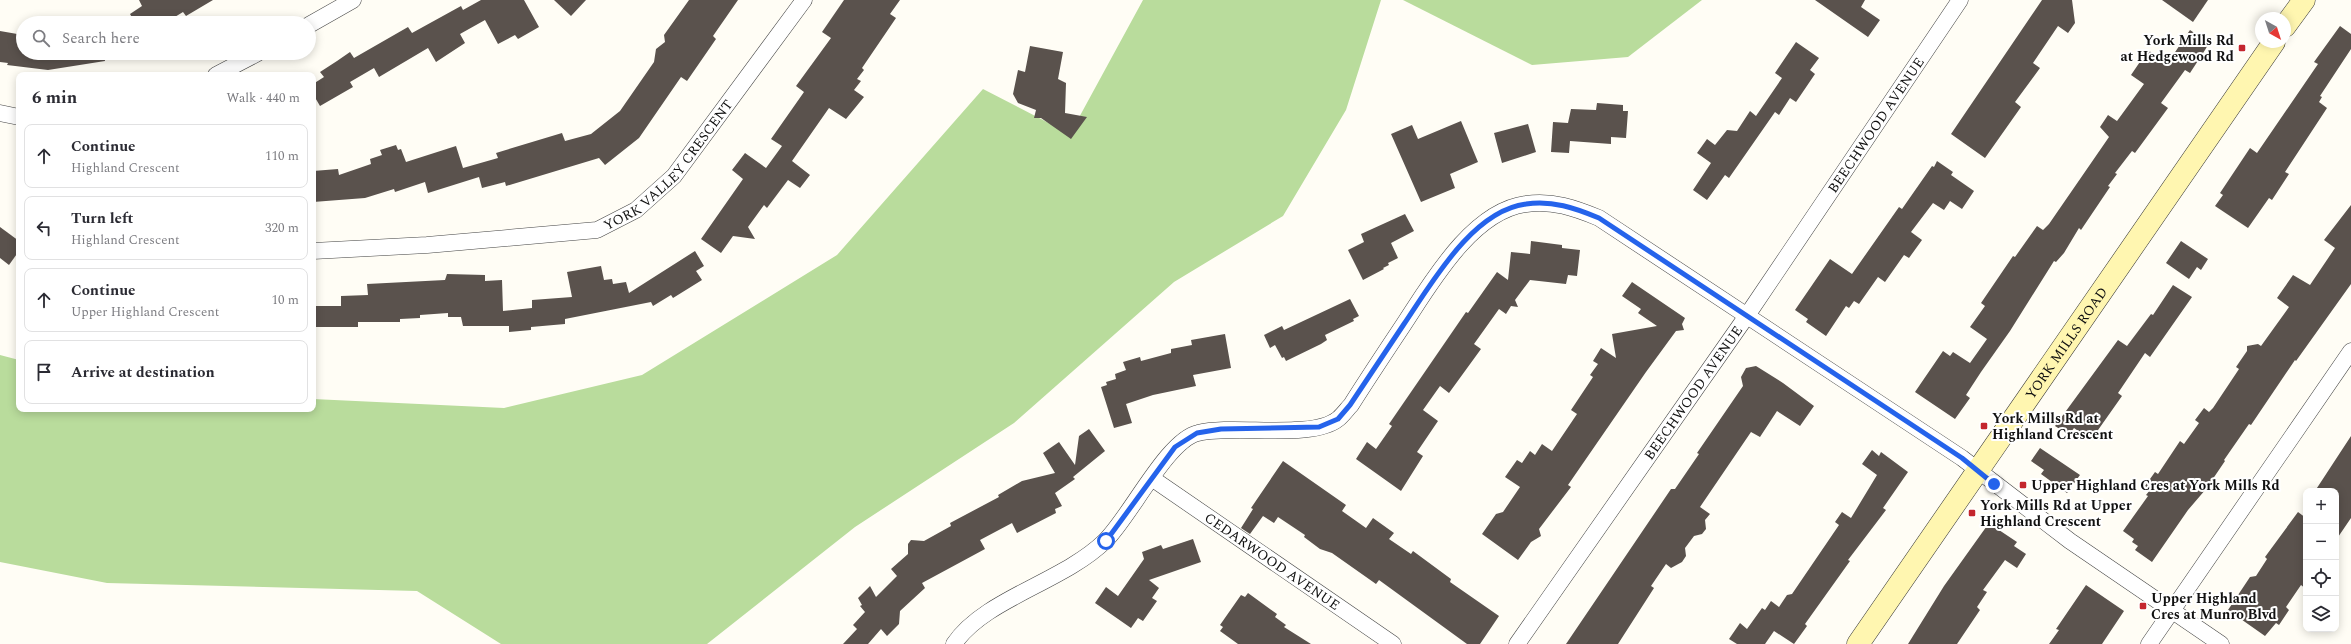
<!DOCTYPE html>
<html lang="en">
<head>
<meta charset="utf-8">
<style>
  :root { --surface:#fff; --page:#f7f7f7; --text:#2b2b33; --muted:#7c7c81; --line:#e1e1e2 }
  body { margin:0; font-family:Spectral,serif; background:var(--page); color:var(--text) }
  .controls { position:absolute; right:12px; bottom:12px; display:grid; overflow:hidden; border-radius:8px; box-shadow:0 2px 10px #0003 }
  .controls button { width:36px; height:36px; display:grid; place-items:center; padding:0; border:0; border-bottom:1px solid var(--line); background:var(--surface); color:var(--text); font:20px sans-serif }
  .compass { position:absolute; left:2255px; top:12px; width:36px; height:36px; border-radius:50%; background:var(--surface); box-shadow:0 2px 10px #0003; rotate:141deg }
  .stop { position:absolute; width:12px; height:12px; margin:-9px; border:3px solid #2563eb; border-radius:50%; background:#fff }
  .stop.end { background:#2563eb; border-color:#fff; box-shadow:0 1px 4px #0008 }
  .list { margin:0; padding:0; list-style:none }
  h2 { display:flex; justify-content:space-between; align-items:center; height:52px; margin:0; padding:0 16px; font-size:17px }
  h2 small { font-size:13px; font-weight:400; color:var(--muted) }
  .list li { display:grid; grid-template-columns:26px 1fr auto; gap:12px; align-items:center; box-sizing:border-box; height:64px; margin:0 8px 8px; padding:0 8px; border:1px solid var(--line); border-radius:8px }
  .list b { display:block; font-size:15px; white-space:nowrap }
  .list p { margin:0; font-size:13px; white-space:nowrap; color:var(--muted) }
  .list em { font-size:13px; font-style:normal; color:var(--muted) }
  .icon { flex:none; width:22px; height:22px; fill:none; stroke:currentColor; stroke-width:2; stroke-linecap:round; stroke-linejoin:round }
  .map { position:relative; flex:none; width:2351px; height:644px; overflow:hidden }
  .search { position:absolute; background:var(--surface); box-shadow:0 2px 10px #0003; left:16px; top:16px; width:300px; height:44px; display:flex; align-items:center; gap:10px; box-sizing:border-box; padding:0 14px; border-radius:22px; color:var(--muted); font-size:15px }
  .panel { position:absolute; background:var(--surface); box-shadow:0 2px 10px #0003; left:16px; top:72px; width:300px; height:340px; border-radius:8px }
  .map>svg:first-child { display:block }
  .forest { fill:#b9dc9c }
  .building { fill:#5a524d }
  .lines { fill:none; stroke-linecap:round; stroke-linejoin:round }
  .minor-casing { stroke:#444; stroke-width:17 }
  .secondary-casing { stroke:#333; stroke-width:23 }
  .minor { stroke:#fff; stroke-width:16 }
  .secondary { stroke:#fff6b0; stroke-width:22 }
  .route { stroke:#2563eb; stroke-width:5 }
  .poi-dot { fill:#c4262e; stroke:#fff; stroke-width:1.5 }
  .labels { text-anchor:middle; stroke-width:4; stroke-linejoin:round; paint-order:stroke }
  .poi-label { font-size:14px; font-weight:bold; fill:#111; stroke:#fff; text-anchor:start }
  .street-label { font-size:14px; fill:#111; stroke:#fff }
</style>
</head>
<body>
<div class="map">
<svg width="2351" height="644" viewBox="0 0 2351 644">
  <rect width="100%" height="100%" fill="#fffdf5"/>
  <g class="forest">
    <polygon points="1143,0 1381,0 1346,110 1283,216 1174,282 1014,423 855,527 707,644 501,644 417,591 107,583 0,562 0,355 19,360 19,409 313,409 313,399 504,408 642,375 837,255 983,89 1070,134"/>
    <polygon points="1403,0 1702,0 1628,57 1532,65"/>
  </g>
  <g class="building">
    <polygon points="139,0 213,0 186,16 183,12 165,23 135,23 130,14 142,6"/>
    <polygon points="481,0 524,0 539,27 518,39 515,35 498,44 485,20 460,34 465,43 436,62 428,48 379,77 374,68 350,82 353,87 320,106 313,94 313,84 324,77 320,72 337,61 350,52 354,58 408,27 412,33 461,6 463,10"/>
    <polygon points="554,0 586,0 571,16"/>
    <polygon points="689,0 738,0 713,36 716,39 687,81 681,77 639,138 605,165 599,158 506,186 505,182 482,188 479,177 428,193 425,182 395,192 394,189 365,198 313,202 313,171 338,169 339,175 371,164 370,159 382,155 380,150 396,145 398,150 401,149 406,162 456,146 463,168 498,158 496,153 562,133 565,141 591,134 620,111 654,62 656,49 665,42 664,35"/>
    <polygon points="844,0 900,0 890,14 896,18 862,68 864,70 857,79 861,81 854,90 864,97 846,119 829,108 792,161 810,175 800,188 788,180 767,208 764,205 748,227 755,239 733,236 721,253 701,239 743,179 732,170 745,153 766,168 782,146 771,139 804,92 796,86 831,38 822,32"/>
    <polygon points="1815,0 1865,0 1861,7 1880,20 1868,37"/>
    <polygon points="2042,0 2072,0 2075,23 2068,33 2058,26 2033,63 2040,68 2015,102 2021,107 1985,158 1951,134"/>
    <polygon points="2162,0 2208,0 2193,22"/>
    <polygon points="2340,26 2351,34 2351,49 2320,96 2322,97 2319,102 2327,108 2285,172 2289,174 2272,200 2269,198 2248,228 2215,206 2223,195 2220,193 2250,148 2257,153 2318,64 2314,62"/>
    <polygon points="2190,30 2209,43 2205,50 2190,73 2185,70 2161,103 2168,108 2135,153 2132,151 2115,173 2117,174 2108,186 2110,187 2081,230 2079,228 2064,253 2056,262 2054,261 2010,331 1981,372 1966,395 1970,398 1955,419 1915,392 1943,351 1950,356 1953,352 1970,363 1987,339 1970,327 1985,306 1981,303 2013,256 2015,257 2037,226 2043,230 2049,224 2109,137 2100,127 2108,115 2117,121 2144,84 2131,75 2148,50 2167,64"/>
    <polygon points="0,31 23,35 23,53 104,53 105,61 48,70 7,65 8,63 0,62"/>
    <polygon points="1796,42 1819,58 1810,70 1815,74 1796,102 1790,98 1779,115 1775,112 1729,178 1725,175 1707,200 1693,190 1711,163 1697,153 1707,139 1715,145 1727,130 1737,131 1750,111 1756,116 1782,78 1775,73"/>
    <polygon points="1030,46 1063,52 1058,79 1066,83 1065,113 1087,117 1071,139 1041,118 1034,118 1036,110 1018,103 1013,94 1018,70 1025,72"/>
    <polygon points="1597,103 1623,105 1623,111 1628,111 1626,138 1611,137 1611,144 1570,141 1569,153 1551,152 1553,122 1568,123 1571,109 1596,110"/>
    <polygon points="1461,121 1478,162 1450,174 1455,188 1421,202 1391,134 1412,125 1418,139"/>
    <polygon points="1528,124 1536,152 1502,163 1494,133"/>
    <polygon points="1937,161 1953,172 1951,175 1974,191 1962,209 1950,201 1944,210 1933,203 1911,232 1922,240 1909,258 1904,255 1885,282 1878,277 1859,304 1854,301 1849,308 1846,306 1826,336 1806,322 1808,319 1795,310 1830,259 1852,274 1899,207 1902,209 1932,166 1934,167"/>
    <polygon points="2351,205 2351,284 2296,361 2295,360 2251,425 2249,424 2224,460 2225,461 2206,489 2188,510 2152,562 2135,550 2138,546 2132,542 2134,539 2123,531 2148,496 2146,495 2150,490 2145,486 2155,472 2158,474 2180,441 2184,444 2199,423 2195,420 2204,408 2209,412 2213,408 2239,369 2236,367 2247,351 2247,346 2258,344 2261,346 2289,307 2277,298 2293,275 2310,285 2335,248 2324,240"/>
    <polygon points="1405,214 1414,231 1391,243 1398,258 1388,263 1389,265 1383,268 1384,269 1363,280 1348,250 1364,242 1361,234"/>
    <polygon points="0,227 19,241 19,251 9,265 0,258"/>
    <polygon points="1531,241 1562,245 1562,248 1580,250 1577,276 1568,275 1566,284 1530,280 1515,300 1518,307 1511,306 1506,314 1499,309 1474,344 1481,349 1449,393 1440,386 1423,410 1438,421 1417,452 1423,456 1401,491 1356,459 1367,442 1376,449 1392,426 1389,424 1466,312 1468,313 1497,272 1508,280 1511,252 1530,254"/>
    <polygon points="2181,241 2208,259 2201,270 2197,267 2189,279 2166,263"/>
    <polygon points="695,251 704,266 696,271 702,280 673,298 671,295 653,306 651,302 565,319 565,324 531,327 531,330 509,332 509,326 463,326 461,317 448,317 448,313 420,315 420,318 400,319 400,322 358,322 358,327 313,327 313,306 341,306 341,296 368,295 367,284 445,280 447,274 485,275 485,281 502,280 503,311 532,308 532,300 572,297 567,272 601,266 604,280 612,279 613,284 626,282 629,293"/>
    <polygon points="1632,282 1685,318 1682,324 1684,330 1676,331 1646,372 1568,485 1571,487 1539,529 1541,536 1531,542 1518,560 1482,534 1496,514 1503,512 1520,487 1505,477 1517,460 1522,463 1530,451 1535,455 1542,444 1552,451 1577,414 1571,410 1593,377 1590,375 1598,364 1593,361 1601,348 1616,358 1612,334 1657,326 1638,313 1641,309 1622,296"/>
    <polygon points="2173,285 2192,297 2150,357 2145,353 2118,393 2122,396 2091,440 2074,428 2069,435 2055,426 2118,340 2127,346 2151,314 2153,315"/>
    <polygon points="1350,299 1359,316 1353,319 1354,321 1325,335 1327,340 1321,344 1286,361 1284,357 1282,358 1275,345 1270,348 1264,335 1282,326 1284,330"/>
    <polygon points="1225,334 1231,368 1193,375 1196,386 1153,395 1126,404 1132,423 1114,428 1101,387 1107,385 1106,382 1116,379 1115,374 1126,370 1123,362 1140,357 1141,361 1171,353 1171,349 1192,345 1191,340"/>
    <polygon points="1756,366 1783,383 1814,406 1800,426 1777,411 1760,437 1751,432 1700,507 1710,514 1705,520 1706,529 1702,534 1694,536 1685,548 1686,556 1682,562 1671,568 1666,564 1651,586 1654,588 1618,644 1566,644 1671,489 1675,489 1699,454 1697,453 1743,386 1741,377 1746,368"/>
    <polygon points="1089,429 1105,451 1073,477 1075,479 1055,493 1062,506 1055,509 1056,513 1017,533 1012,523 980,540 985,549 922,583 925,588 900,611 899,624 887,636 881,629 868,644 843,644 857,629 853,625 865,612 860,606 862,605 858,598 870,586 876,597 897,576 891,569 908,554 908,544 911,540 924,541 951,526 950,523 999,497 998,495 1022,481 1055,473 1043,453 1059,442 1075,465 1079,436"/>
    <polygon points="2351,436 2351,518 2336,540 2336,491 2315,491"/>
    <polygon points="2040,448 2080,475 2067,493 2041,474 2044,470 2031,461"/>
    <polygon points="1872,450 1879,456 1881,452 1908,472 1883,508 1886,510 1848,560 1850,561 1805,624 1807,626 1794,644 1774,631 1765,644 1737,644 1729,639 1740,623 1747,629 1762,608 1765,610 1771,601 1779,607 1787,595 1792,594 1839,525 1835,522 1842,512 1851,518 1877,475 1862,464"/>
    <polygon points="1283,461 1346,505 1342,511 1366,528 1373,518 1394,533 1389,539 1411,554 1413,551 1451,579 1450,582 1499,616 1480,644 1467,644 1379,580 1376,584 1332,553 1320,549 1304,537 1305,535 1278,517 1274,523 1263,516 1250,534 1241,528 1253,509 1251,508"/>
    <polygon points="2298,512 2306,518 2306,589 2301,585 2286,607 2289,610 2279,625 2276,623 2265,636 2228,610 2250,577 2256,576 2267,559 2265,557"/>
    <polygon points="1989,523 2000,529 1999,530 2017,542 2014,546 2026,554 2017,568 2005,560 1983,590 1987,592 1977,607 1980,610 1957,644 1908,644 1944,586"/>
    <polygon points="1193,539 1201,562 1149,580 1159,588 1152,598 1157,601 1143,621 1138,618 1131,628 1095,603 1106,587 1118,596 1144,559 1142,552 1161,545 1163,549"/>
    <polygon points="2086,585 2124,611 2102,644 2049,644 2059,630 2056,629"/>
    <polygon points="1248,593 1277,614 1275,617 1286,625 1284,627 1311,644 1238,644 1220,631 1223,627 1220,625 1241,595 1245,597"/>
  </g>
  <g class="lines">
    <g class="minor-casing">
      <g id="minor">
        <polyline points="309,25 353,0"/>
        <polyline points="216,75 258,53"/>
        <polyline points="0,113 19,117"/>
        <path id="s1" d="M313,251L427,245L597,230L636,210L674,176L804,0"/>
        <path id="s2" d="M1153,479L1393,644"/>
        <path d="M954,644C984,599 1063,582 1105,541C1130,517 1167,440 1198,433C1234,424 1312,440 1338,419C1343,415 1347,409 1351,405C1368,378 1386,351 1404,324C1431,283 1472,211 1526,204C1552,200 1575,208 1599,218L1962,458L2070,541L2221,644"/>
        <path id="s3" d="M1517,644L1746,317L1960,0"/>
        <polyline points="2149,644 2351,351"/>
      </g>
    </g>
    <g class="secondary-casing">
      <g id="secondary">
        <polyline points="2285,26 2304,0"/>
        <path id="s4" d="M1858,644L2274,42"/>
      </g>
    </g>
    <use href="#minor" class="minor"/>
    <use href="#secondary" class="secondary"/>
  </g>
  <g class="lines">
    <path class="route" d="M1106,541L1175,447L1197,433L1221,429L1319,427L1338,419L1350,405C1368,378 1386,351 1404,324C1432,283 1472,211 1526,204C1552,200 1575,208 1599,218L1962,458L1994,484"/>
  </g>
  <g class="poi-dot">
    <rect x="2238" y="44" width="8" height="8" rx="2"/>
    <rect x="1980" y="422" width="8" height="8" rx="2"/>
    <rect x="2019" y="481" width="8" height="8" rx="2"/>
    <rect x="1968" y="509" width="8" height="8" rx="2"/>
    <rect x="2139" y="602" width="8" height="8" rx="2"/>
  </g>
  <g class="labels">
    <g class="poi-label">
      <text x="2234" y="45" text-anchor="end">York Mills Rd<tspan x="2234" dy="16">at Hedgewood Rd</tspan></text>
      <text x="1992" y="423">York Mills Rd at<tspan x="1992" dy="16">Highland Crescent</tspan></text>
      <text x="2031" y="490">Upper Highland Cres at York Mills Rd</text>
      <text x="1980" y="510">York Mills Rd at Upper<tspan x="1980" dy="16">Highland Crescent</tspan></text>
      <text x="2151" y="603">Upper Highland<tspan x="2151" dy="16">Cres at Munro Blvd</tspan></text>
    </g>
    <g class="street-label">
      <text dy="5" stroke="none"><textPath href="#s3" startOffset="631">BEECHWOOD AVENUE</textPath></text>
      <text dy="5" stroke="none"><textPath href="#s1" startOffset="383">YORK VALLEY CRESCENT</textPath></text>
      <text dy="5" stroke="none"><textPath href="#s4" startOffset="366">YORK MILLS ROAD</textPath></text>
      <text dy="5" stroke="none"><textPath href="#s3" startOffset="307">BEECHWOOD AVENUE</textPath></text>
      <text dy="5" stroke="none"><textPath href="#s2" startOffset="145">CEDARWOOD AVENUE</textPath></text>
    </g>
  </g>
</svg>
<div class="controls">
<button>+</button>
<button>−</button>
<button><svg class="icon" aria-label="locate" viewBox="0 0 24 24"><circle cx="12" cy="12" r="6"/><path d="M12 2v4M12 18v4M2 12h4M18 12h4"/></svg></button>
<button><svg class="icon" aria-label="layers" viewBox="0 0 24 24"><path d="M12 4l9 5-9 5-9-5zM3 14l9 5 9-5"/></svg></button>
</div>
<svg class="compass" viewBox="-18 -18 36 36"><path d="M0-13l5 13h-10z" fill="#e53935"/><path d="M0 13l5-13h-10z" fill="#7c7c81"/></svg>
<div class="stop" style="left:1106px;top:541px"></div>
<div class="stop end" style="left:1994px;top:484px"></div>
<div class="search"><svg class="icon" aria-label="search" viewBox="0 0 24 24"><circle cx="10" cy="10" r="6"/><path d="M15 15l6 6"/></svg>Search here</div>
<section class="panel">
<h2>6 min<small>Walk · 440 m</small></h2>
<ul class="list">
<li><svg class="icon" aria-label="ahead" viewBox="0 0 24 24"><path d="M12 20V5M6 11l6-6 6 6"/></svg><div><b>Continue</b><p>Highland Crescent</p></div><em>110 m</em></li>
<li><svg class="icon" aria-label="left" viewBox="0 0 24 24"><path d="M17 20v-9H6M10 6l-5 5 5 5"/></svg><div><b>Turn left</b><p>Highland Crescent</p></div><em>320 m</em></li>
<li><svg class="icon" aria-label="ahead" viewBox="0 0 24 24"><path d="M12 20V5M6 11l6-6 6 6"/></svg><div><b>Continue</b><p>Upper Highland Crescent</p></div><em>10 m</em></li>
<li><svg class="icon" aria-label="arrive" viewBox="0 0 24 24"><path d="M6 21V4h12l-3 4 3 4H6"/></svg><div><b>Arrive at destination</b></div></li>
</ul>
</section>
</div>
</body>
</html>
